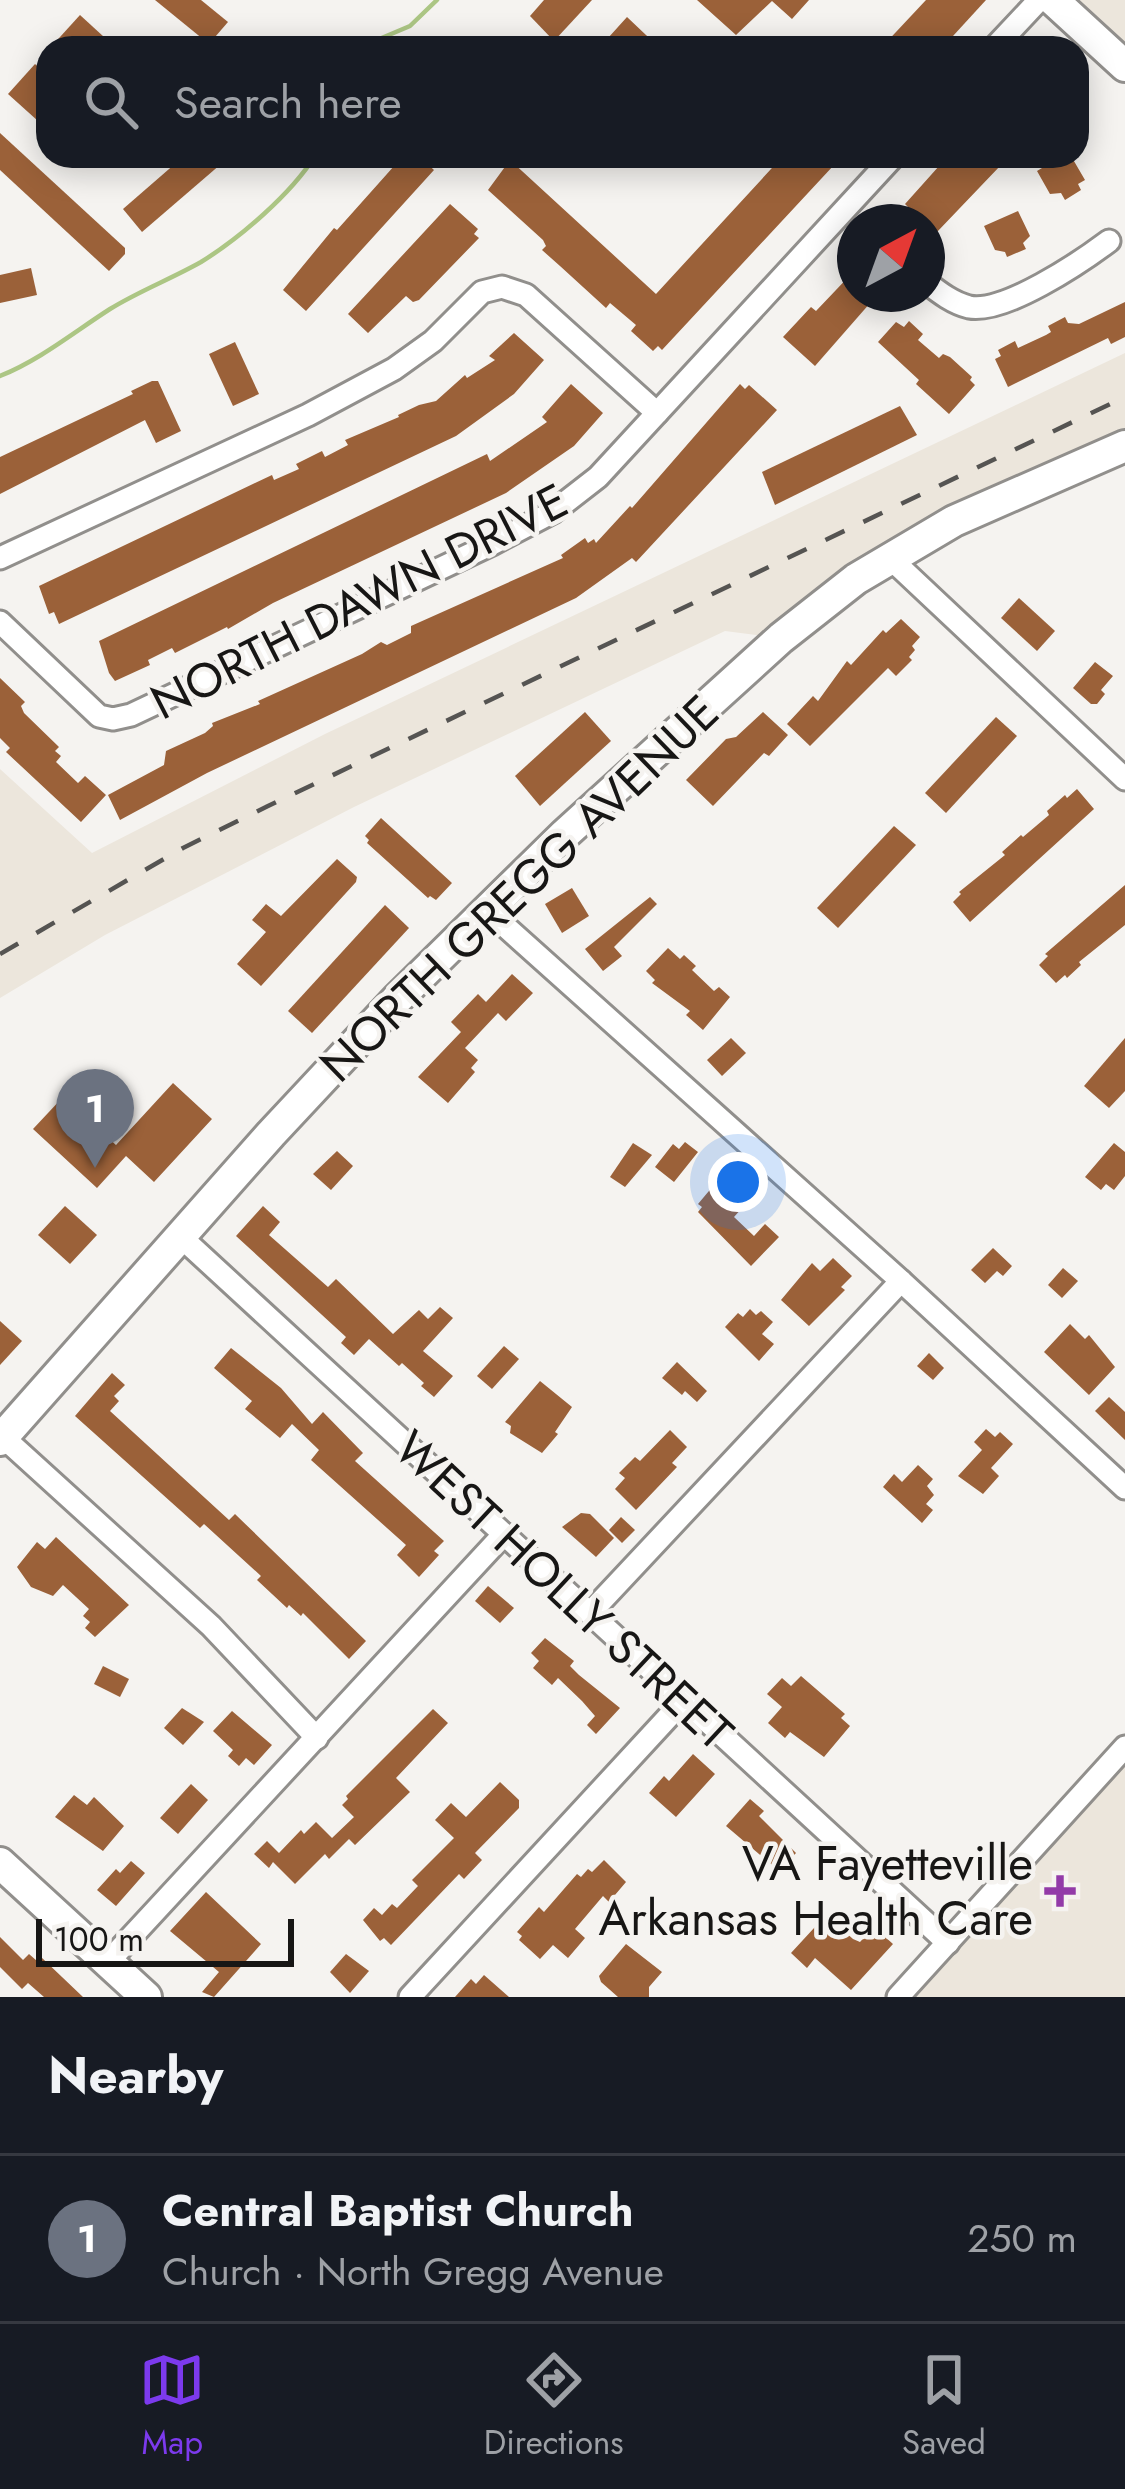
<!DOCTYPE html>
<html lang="en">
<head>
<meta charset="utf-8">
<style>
  :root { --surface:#171b24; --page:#242831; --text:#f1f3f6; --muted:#9ea1a6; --line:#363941; --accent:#7c3aed }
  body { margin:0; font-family:Jost,sans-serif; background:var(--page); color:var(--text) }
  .compass { position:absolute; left:837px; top:204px; width:108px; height:108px; border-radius:50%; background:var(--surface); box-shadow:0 6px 30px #0003; rotate:41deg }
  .scale { position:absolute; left:36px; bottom:30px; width:258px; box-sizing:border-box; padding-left:12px; border:6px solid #171615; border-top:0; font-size:33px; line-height:42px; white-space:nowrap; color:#171615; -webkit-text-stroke:9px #f5f3f0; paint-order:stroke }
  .you { position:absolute; left:738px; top:1182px; width:42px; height:42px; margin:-30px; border:9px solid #fff; border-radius:50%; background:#1a73e8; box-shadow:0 0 0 18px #1a73e833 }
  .badge { display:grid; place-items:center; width:78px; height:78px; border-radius:50%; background:var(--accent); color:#fff; font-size:39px; font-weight:700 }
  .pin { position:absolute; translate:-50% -99px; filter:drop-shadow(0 3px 6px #0008) }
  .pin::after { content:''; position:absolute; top:63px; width:42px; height:36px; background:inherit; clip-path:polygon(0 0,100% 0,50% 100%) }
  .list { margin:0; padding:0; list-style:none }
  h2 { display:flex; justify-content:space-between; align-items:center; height:156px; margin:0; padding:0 48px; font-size:51px }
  h2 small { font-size:39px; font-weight:400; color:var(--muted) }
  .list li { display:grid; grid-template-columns:78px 1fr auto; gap:36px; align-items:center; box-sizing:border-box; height:168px; padding:0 48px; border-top:3px solid var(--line) }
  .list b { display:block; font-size:45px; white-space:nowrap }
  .list p { margin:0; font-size:39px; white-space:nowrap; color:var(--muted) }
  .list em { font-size:39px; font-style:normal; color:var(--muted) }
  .icon { flex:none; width:66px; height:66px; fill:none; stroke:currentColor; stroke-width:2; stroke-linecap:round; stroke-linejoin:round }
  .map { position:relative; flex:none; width:1125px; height:1997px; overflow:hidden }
  .search { position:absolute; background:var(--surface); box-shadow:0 6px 30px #0003; left:36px; right:36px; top:36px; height:132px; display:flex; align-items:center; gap:30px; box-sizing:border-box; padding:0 42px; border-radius:36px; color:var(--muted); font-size:45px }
  .sheet { height:324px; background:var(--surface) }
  nav { display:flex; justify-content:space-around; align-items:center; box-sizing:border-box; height:168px; border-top:3px solid var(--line); background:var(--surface); font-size:33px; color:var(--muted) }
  nav a { display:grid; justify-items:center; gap:6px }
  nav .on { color:var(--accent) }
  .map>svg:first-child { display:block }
  .built { fill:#ece6dc }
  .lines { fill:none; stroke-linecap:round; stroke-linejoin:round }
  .stream { stroke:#acc684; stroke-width:4.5 }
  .building { fill:#9b6139 }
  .street-casing { stroke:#918f8c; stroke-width:27 }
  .secondary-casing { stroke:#918f8c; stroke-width:36 }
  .street { stroke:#fff; stroke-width:21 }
  .secondary { stroke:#fff; stroke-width:30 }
  .rail { stroke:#555452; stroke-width:4.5; stroke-dasharray:21 21; stroke-linecap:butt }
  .poi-dot { fill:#923ba8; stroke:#f5f3f0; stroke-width:4.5 }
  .labels { text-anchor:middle; stroke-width:9; stroke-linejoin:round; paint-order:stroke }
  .street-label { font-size:48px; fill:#171615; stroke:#f5f3f0 }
  .poi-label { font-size:48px; fill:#171615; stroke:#f5f3f0; text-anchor:end }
</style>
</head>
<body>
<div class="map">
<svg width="1125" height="1997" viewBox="0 0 1125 1997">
  <rect width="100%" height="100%" fill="#f5f3f0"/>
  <g class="built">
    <polygon points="1053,0 1125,0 1125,66"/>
    <polygon points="1125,353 1125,446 954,521 781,638 725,631 354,807 105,935 0,998 0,769 92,853 325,734"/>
    <polygon points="1125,1747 1125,1997 898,1997"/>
  </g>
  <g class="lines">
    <g class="stream">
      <polyline points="358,48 410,26 437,0"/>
      <path d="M0,376C40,360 74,332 110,309C139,291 171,279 201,262C240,238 291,194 315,156"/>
    </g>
  </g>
  <g class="building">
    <polygon points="155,0 201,0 228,22 209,44"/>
    <polygon points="544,0 592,0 554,41 530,16"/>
    <polygon points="697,0 809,0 792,19 772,1 736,35"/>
    <polygon points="926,0 986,0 942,48 881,48"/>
    <polygon points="80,15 116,48 50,48"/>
    <polygon points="627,17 646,35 660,48 599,48"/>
    <polygon points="35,64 48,76 48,130 8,94"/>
    <polygon points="0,133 125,248 125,254 109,271 0,170"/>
    <polygon points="184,156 214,156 221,164 142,232 123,209"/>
    <polygon points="403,156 419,156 434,170 306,311 283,290 334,228 337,230"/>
    <polygon points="783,156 824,156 834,165 662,350 658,346 653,351 631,331 636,325 610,303 606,308 560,266 542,250 546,246 543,240 488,190 510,160 656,294"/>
    <polygon points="948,156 991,156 1001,165 937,232 927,222 914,222 905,213 909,208 905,204"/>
    <polygon points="1062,156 1071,156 1085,180 1078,184 1081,190 1065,200 1061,193 1050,194 1037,171"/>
    <polygon points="450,204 478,229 474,234 479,238 419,300 413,302 406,296 368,333 348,314"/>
    <polygon points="1018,211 1030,236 1023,243 1026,249 1007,257 1005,252 995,250 984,226"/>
    <polygon points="31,268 37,295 0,303 0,275"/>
    <polygon points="855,270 855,294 878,294 815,366 783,337 811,307 816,311"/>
    <polygon points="1125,302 1125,337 1111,344 1108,338 1008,387 995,359 1001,356 998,350 1015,341 1018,348 1046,335 1051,332 1048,326 1065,317 1068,323 1079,324"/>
    <polygon points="909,321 923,334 918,340 939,358 943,354 950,357 972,377 970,380 975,385 949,414 916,384 919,380 878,342 896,322 904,327"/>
    <polygon points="514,333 544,360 514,394 456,436 59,624 54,612 49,614 39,586 272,475 274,480 299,469 296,464 322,451 325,457 348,445 345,440 399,417 398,415 419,405 436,401 465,375 467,378 495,360 489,356"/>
    <polygon points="235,342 259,394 233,406 209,354"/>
    <polygon points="152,381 158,381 181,431 156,443 145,420 0,494 0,457 133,394 131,391"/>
    <polygon points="571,384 603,413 574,446 506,493 273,603 228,629 227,627 175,653 172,648 148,660 150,665 115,681 109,673 99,641 487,454 490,461 547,422 542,417"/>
    <polygon points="740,384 745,389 749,385 777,410 636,562 632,558 576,598 207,773 120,820 108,795 164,765 166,751 205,733 213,726 212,723 260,704 258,701 362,654 381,642 387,645 411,633 411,626 563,558 561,555 585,538 588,543 594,539 596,543 630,506 632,508"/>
    <polygon points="900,406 917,435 775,505 762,472"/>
    <polygon points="1019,598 1055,631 1037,651 1001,618"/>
    <polygon points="901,619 920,637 912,646 915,650 909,657 912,660 896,676 888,668 810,746 787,724 813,696 818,701 847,661 851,665 883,630 886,633"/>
    <polygon points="1095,662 1113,676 1101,690 1105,694 1097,704 1091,704 1073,688"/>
    <polygon points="0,678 25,702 21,706 24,713 59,747 55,751 61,756 56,762 78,783 85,776 106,795 81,822 6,752 10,748 0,738"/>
    <polygon points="585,712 611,741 540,806 515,776"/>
    <polygon points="763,712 788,735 769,756 764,753 713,806 686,780 726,739 736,737"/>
    <polygon points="996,717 1017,736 946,813 925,793"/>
    <polygon points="1077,789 1094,809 970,922 953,902 961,894 959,892 1005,855 1002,852 1021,835 1023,837 1049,815 1047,811 1065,795 1067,798"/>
    <polygon points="381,818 452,883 436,900 430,896 428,898 367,843 369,840 365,836"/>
    <polygon points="894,826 916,845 838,928 817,908"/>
    <polygon points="337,859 357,877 356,882 261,986 237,964 266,932 252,920 266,904 281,916"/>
    <polygon points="1125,885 1125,925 1079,962 1081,965 1067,978 1065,975 1056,983 1039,965 1048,956 1045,954"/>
    <polygon points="572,888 589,916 562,933 545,904"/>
    <polygon points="650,897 657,904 614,947 622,956 603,971 585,949"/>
    <polygon points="385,905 409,928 312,1033 288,1011"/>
    <polygon points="668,948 680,959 684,955 696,966 692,970 714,991 719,987 730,997 703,1030 686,1015 690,1011 652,983 655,980 646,971"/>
    <polygon points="512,974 533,993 506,1021 498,1013 465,1048 478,1060 471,1068 475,1072 448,1103 418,1077 461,1032 451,1022 478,994 486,1002"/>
    <polygon points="731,1038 746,1053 722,1076 707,1060"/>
    <polygon points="1125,1038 1125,1091 1109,1108 1084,1086"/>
    <polygon points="173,1083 212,1119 154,1182 126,1156 97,1188 33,1129 63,1097 116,1145"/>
    <polygon points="685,1142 698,1152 674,1182 655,1167 673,1144 679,1149"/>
    <polygon points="633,1143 652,1155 625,1187 610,1177"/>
    <polygon points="1114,1143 1125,1152 1125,1176 1114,1190 1106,1184 1101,1190 1085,1177"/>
    <polygon points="337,1151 353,1166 331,1190 313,1174"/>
    <polygon points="719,1179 739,1197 736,1201 743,1207 734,1217 754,1236 765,1224 779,1237 751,1266 698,1212 702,1207 698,1204"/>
    <polygon points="65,1206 97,1235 70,1264 38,1235"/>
    <polygon points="263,1206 280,1222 269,1235 328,1287 336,1279 393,1334 419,1310 428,1319 440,1307 453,1318 423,1351 453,1376 434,1397 421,1386 424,1383 402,1363 399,1366 369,1339 354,1355 341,1343 346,1337 236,1236"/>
    <polygon points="993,1248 1012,1266 1003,1276 997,1271 985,1283 971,1270"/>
    <polygon points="833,1258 852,1276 841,1287 845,1290 809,1326 781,1300 812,1263 820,1271"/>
    <polygon points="1063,1268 1078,1281 1062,1298 1048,1285"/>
    <polygon points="750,1309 756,1315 761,1311 773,1322 762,1334 774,1344 759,1361 725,1327 738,1313 743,1317"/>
    <polygon points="0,1321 22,1341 0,1365"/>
    <polygon points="1070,1324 1085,1339 1089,1335 1115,1367 1089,1395 1044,1352"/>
    <polygon points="504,1346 519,1359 492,1389 477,1376"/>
    <polygon points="231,1348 281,1388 312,1424 323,1412 363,1453 355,1461 444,1541 434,1551 439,1555 419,1577 397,1555 406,1545 311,1460 319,1450 292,1424 280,1438 245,1409 252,1401 214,1368"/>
    <polygon points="929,1353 944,1368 933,1380 917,1366"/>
    <polygon points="677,1362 707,1391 697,1402 685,1391 682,1395 662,1378"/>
    <polygon points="112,1373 125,1385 114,1396 119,1401 110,1411 229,1520 235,1514 366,1641 349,1659 303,1613 301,1616 289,1605 287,1608 257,1580 261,1576 204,1524 200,1528 75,1416"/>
    <polygon points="540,1381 572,1407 555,1432 558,1434 542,1453 510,1433 511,1426 505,1422"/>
    <polygon points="1109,1397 1125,1412 1125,1440 1095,1411"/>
    <polygon points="986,1429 995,1437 1000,1432 1013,1444 991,1468 999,1476 983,1494 958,1476 982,1450 974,1442"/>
    <polygon points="670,1430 687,1447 672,1463 677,1467 636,1510 615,1489 625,1478 619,1473 635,1457 640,1461"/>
    <polygon points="918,1465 933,1479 927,1486 934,1495 926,1504 933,1510 922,1523 883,1487 894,1474 902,1482"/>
    <polygon points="581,1513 590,1514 614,1538 596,1557 562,1527"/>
    <polygon points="621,1517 635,1530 622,1543 609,1530"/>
    <polygon points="56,1537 129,1605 95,1637 85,1628 90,1622 83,1616 89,1609 63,1585 53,1596 31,1587 17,1567 37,1542 45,1549"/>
    <polygon points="488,1586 514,1608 500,1623 475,1601"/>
    <polygon points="545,1638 574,1661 570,1666 579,1675 620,1708 596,1734 587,1725 595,1716 582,1701 558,1678 552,1685 533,1668 539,1661 531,1653"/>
    <polygon points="103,1666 129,1679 120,1697 94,1684"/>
    <polygon points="801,1676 845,1714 841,1718 850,1726 824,1757 790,1732 785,1738 768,1723 782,1707 767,1694 782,1678 791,1686"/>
    <polygon points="182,1708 204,1722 183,1745 164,1728"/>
    <polygon points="433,1709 448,1723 396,1778 410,1792 355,1845 349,1839 329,1859 325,1854 295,1884 273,1862 269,1868 254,1854 267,1841 279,1853 301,1830 304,1834 316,1822 332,1838 354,1817 342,1805 348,1799 346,1796"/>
    <polygon points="232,1711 272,1745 254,1765 246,1758 239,1766 228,1756 233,1750 213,1731"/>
    <polygon points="693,1754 715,1774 676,1817 649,1793 664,1776 669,1781"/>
    <polygon points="500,1782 519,1800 519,1808 475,1853 482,1860 464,1879 459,1874 391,1945 384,1938 380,1941 363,1920 374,1908 382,1915 392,1904 397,1908 418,1886 412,1880 454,1838 435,1820 451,1803 466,1817"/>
    <polygon points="191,1784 208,1800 178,1834 160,1818"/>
    <polygon points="74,1795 87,1805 94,1797 124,1826 103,1851 55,1817"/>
    <polygon points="750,1799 764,1811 759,1816 796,1853 779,1871 726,1826"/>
    <polygon points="604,1860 626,1882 609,1902 603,1896 575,1929 585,1938 568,1958 553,1945 540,1959 519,1940 522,1936 517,1932 539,1907 544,1912 577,1874 581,1877 588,1869 592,1872"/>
    <polygon points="131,1861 145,1873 116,1906 97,1890 116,1869 120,1873"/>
    <polygon points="206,1892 261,1944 214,1997 202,1992 219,1972 170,1931"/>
    <polygon points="826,1915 853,1939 860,1942 874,1927 893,1944 851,1990 815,1958 807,1968 791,1953"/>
    <polygon points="0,1937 23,1960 29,1954 37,1961 41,1957 83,1997 44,1997 28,1983 22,1989 0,1967"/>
    <polygon points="626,1944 662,1972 649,1987 649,1997 618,1997 601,1982 599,1976"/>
    <polygon points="346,1954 369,1971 350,1993 330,1972"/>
    <polygon points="484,1975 509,1997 455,1997 471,1979 476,1984"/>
  </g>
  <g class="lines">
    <g class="street-casing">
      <g id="street">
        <polyline points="994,48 1039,0"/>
        <path d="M927,283C940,293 953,303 969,307C1004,314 1081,262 1109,241"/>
        <polyline points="0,558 308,415 394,369 433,341 482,292 502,287 526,295 657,413"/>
        <polyline points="890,558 1125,779"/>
        <polyline points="0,622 99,716 113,719 131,715 492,544 553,512 598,477 894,156"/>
        <polyline points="487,910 901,1281 1125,1488"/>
        <polyline points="181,1237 948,1943"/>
        <polyline points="3,1437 211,1626 317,1738"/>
        <polyline points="590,1613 901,1281"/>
        <polyline points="108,1962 504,1534"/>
        <polyline points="410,1997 684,1700"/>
        <polyline points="898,1997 1125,1747"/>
      </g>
    </g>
    <g class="secondary-casing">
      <g id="secondary">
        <polyline points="1053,0 1125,66"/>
        <polyline points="0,1440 271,1134 398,998 565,834 781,638 856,579 954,521 1125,446"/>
        <polyline points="0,1863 146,1997"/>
      </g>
    </g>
    <use href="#street" class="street"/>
    <use href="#secondary" class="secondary"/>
    <polyline class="rail" points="0,954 183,848 268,806 1125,397"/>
  </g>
  <path class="poi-dot" d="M1054 1873h12v12h12v12h-12v12h-12v-12h-12v-12h12z"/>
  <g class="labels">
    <g class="street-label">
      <text transform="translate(359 601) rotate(-27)" y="17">NORTH DAWN DRIVE</text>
      <text transform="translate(519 888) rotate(-44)" y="17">NORTH GREGG AVENUE</text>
      <text transform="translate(564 1590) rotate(43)" y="17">WEST HOLLY STREET</text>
    </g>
    <g class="poi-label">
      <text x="1033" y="1880">VA Fayetteville<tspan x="1033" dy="55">Arkansas Health Care</tspan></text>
    </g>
  </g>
</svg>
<svg class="compass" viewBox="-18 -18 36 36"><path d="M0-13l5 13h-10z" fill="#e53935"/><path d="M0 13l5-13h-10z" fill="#9ea1a6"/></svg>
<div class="scale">100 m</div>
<div class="you"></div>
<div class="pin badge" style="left:95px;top:1168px;background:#6b7280">1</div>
<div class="search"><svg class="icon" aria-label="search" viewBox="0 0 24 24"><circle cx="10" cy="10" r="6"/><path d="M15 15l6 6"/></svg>Search here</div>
</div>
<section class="sheet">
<h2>Nearby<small></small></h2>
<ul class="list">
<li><span class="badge" style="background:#6b7280">1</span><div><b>Central Baptist Church</b><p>Church · North Gregg Avenue</p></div><em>250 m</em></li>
</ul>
</section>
<nav>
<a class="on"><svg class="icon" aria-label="map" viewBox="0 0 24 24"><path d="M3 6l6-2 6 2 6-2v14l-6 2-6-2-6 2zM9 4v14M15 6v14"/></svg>Map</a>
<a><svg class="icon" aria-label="directions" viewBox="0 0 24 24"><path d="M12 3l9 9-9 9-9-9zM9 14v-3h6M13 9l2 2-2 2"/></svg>Directions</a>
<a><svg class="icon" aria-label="saved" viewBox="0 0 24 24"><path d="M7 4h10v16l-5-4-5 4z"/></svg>Saved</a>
</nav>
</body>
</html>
